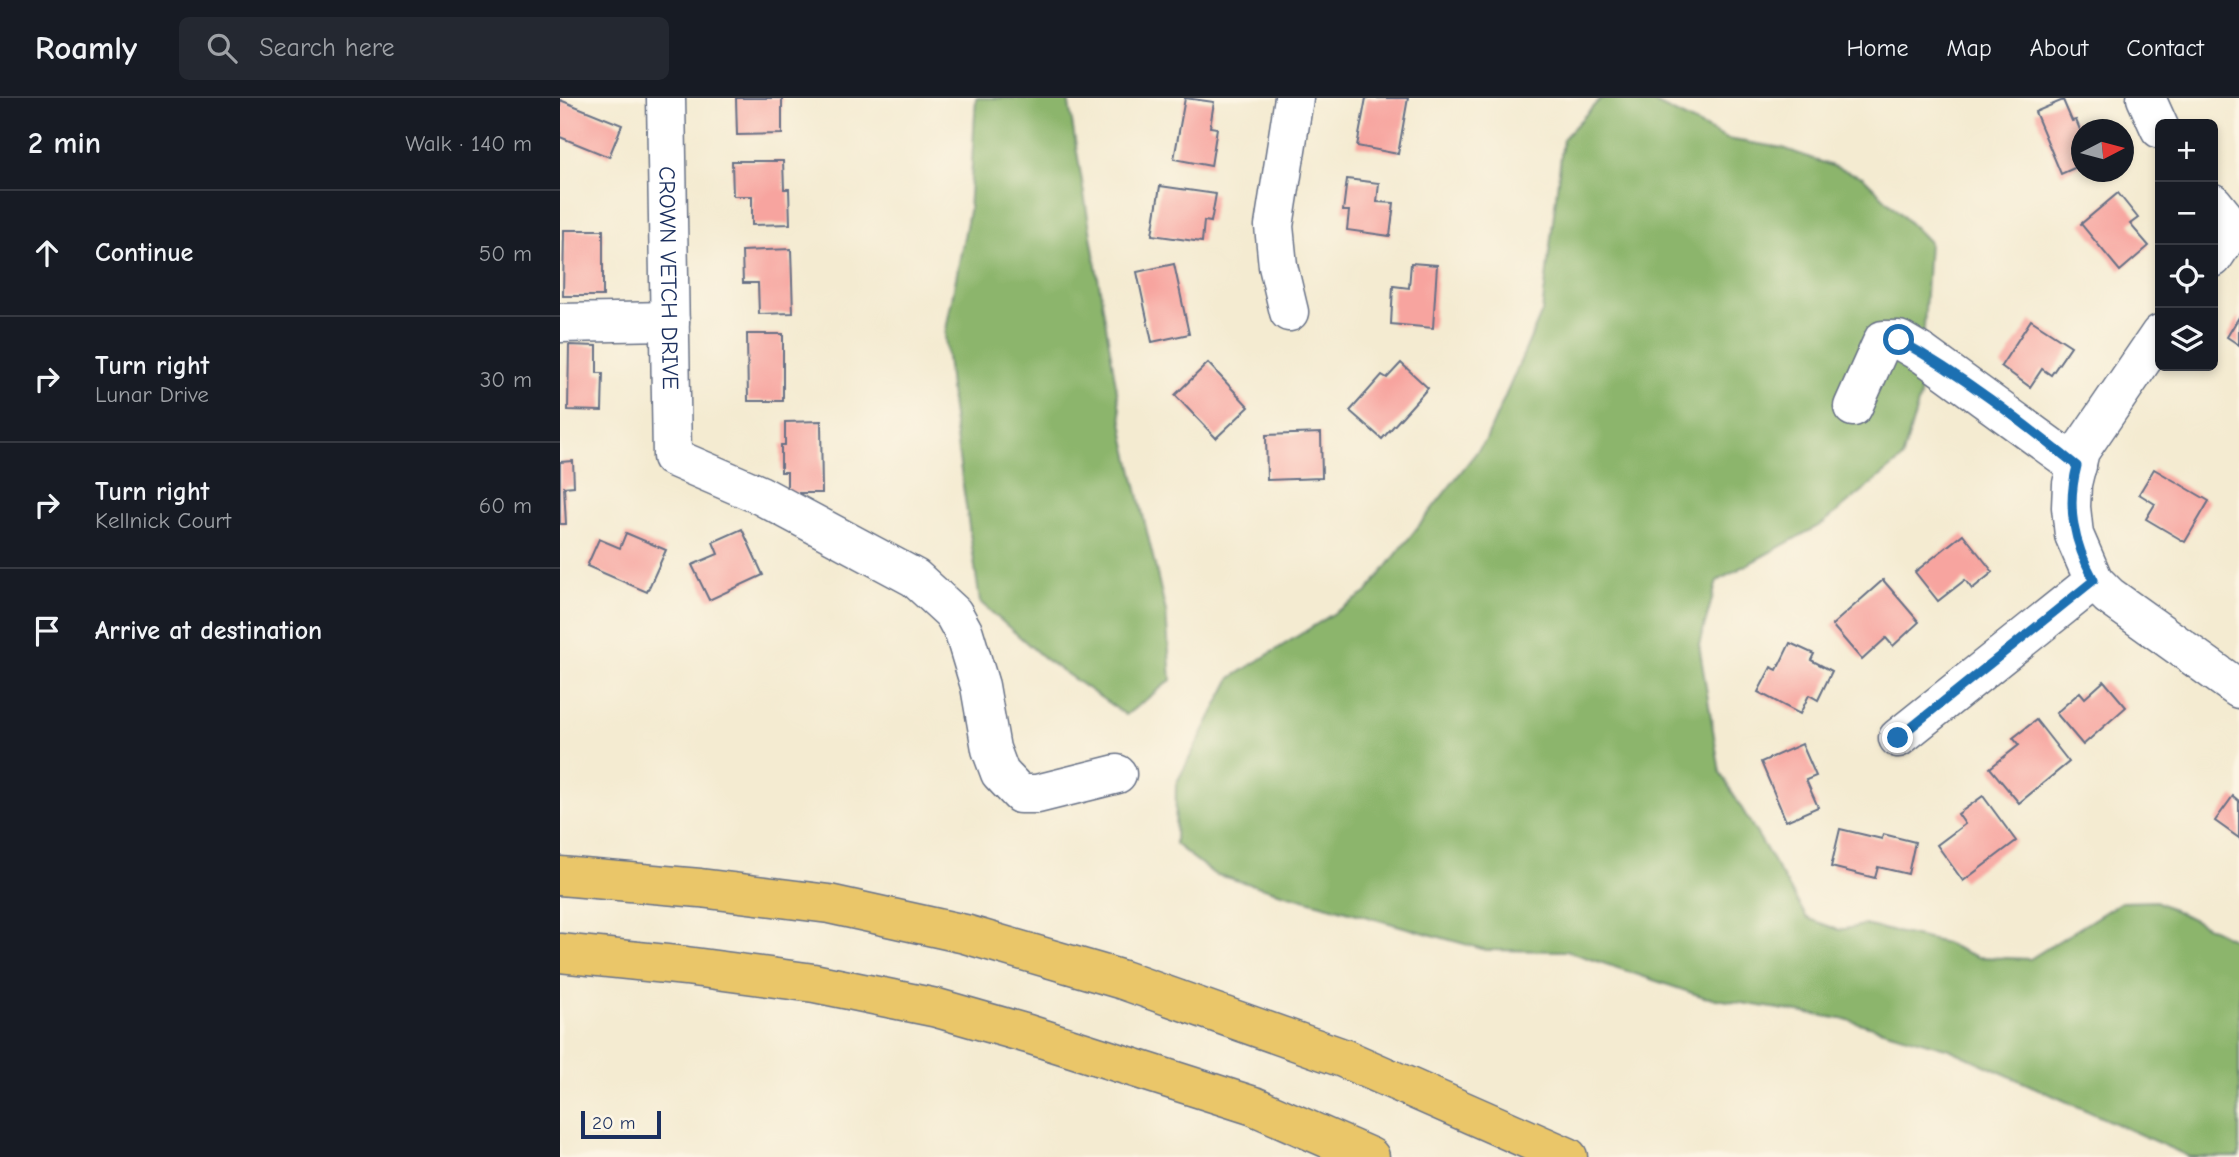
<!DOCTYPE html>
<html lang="en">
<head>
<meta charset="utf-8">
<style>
  :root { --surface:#171b24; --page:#242831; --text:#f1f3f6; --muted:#9ea1a6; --line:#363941 }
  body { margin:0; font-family:"Comic Neue",sans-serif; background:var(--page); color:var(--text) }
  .controls { position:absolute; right:21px; top:21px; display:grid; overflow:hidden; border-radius:10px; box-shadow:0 4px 10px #0003 }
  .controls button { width:63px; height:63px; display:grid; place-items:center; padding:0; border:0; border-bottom:2px solid var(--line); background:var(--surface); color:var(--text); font:35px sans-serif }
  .compass { position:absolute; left:1511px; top:21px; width:63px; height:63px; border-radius:50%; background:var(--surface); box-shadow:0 4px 10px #0003; rotate:84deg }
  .scale { position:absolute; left:21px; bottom:18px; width:80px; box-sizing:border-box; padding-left:7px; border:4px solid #1b2f5e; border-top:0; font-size:19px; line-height:24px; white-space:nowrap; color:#1b2f5e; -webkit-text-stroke:5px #fcf5e5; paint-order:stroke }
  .stop { position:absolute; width:21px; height:21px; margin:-16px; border:5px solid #1f6fb2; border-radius:50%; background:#fff }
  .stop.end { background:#1f6fb2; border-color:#fff; box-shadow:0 2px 7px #0008 }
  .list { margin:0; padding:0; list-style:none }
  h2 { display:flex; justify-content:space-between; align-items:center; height:91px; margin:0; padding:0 28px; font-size:30px }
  h2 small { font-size:23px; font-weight:400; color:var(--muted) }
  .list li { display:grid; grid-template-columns:46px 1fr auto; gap:21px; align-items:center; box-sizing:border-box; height:126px; padding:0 28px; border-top:2px solid var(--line) }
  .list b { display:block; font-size:26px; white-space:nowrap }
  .list p { margin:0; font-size:23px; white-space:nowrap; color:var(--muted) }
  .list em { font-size:23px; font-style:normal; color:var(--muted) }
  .icon { flex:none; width:38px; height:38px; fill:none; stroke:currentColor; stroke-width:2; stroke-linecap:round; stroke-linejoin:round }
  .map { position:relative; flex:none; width:1679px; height:1059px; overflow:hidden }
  header { display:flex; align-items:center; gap:42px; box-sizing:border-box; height:98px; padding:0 35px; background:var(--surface); border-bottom:2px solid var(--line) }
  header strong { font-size:33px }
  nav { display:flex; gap:38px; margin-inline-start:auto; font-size:24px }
  .search { width:490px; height:63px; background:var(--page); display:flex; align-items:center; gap:18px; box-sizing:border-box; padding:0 24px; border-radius:10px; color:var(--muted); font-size:26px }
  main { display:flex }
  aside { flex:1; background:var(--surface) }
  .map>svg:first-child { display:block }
  .forest { fill:#8cb56c; stroke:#547265; stroke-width:2 }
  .building { fill:#f7a49f }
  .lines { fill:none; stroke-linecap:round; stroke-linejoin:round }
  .minor-casing { stroke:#677186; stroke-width:41 }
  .major-casing { stroke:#677186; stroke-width:41 }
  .minor { stroke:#fff; stroke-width:38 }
  .major { stroke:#eac669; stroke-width:38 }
  .route { stroke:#1f6fb2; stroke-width:9 }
  .labels { text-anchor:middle; stroke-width:5; stroke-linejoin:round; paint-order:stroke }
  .street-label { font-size:23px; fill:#1b2f5e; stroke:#fcf5e5 }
</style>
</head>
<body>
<header>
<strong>Roamly</strong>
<div class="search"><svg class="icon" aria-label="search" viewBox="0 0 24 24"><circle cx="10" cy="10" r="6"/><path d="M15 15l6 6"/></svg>Search here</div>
<nav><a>Home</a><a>Map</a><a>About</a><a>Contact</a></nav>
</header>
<main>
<aside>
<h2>2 min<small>Walk · 140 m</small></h2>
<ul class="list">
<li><svg class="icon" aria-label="ahead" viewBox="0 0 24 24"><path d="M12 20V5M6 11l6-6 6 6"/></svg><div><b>Continue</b></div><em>50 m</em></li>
<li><svg class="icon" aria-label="right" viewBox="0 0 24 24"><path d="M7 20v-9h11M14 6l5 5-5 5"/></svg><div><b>Turn right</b><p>Lunar Drive</p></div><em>30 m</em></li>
<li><svg class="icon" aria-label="right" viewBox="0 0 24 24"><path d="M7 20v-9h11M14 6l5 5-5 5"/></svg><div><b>Turn right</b><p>Kellnick Court</p></div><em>60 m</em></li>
<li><svg class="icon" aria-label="arrive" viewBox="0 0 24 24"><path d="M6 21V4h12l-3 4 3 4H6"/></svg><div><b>Arrive at destination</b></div></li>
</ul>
</aside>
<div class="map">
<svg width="1679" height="1059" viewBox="0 0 1679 1059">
  <rect width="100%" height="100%" fill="#fcf5e5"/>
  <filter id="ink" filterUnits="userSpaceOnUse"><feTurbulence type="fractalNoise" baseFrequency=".0143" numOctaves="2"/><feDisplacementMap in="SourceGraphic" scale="14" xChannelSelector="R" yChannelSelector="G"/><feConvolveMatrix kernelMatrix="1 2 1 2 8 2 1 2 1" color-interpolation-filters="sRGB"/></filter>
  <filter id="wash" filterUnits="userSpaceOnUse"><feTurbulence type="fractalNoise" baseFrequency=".00686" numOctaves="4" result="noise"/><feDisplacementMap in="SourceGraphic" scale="28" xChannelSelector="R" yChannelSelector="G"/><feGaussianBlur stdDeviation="1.57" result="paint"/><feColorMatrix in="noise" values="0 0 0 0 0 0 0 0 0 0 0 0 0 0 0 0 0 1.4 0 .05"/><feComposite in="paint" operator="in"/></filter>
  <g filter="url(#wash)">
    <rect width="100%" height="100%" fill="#f4ebd1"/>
    <g class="forest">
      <polygon points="416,0 508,0 565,341 606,514 611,582 566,617 485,561 420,504 392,312 385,237 409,113"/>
      <polygon points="1041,0 1085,0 1167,41 1223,50 1303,79 1369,144 1360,299 1342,361 1262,426 1157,483 1139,547 1160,674 1247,820 1279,832 1304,827 1382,844 1417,859 1470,861 1561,804 1596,803 1679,844 1679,1059 1630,1059 1389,951 1288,922 1144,899 1007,853 926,852 654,776 615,746 616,686 671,580 806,495 926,342 982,214 1003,41"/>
    </g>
    <g id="blocks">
      <g class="building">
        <polygon points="176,0 222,0 222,36 177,37"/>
        <polygon points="625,0 654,4 650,29 657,30 651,68 614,61"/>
        <polygon points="806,0 848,0 838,56 797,48"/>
        <polygon points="0,2 62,27 49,59 0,39"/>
        <polygon points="1503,2 1512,23 1516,22 1521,34 1521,67 1501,76 1475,14"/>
        <polygon points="172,63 223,63 224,91 229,91 230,126 192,127 192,98 173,98"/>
        <polygon points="787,81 819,85 817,104 834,105 830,138 787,132 789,113 783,113"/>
        <polygon points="600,88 656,96 651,124 644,123 642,144 592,137"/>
        <polygon points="1558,95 1578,120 1570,126 1589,148 1560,173 1521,126"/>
        <polygon points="4,132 43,132 43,198 3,198"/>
        <polygon points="231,151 233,215 199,216 198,185 183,185 182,153"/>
        <polygon points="851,165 877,167 873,230 831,226 833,188 849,190"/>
        <polygon points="614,166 629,236 592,244 577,174"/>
        <polygon points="1679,219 1679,247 1667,239"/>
        <polygon points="1471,222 1511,248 1491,277 1482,271 1470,289 1441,268"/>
        <polygon points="187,236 223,236 223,303 188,303"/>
        <polygon points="9,247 37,248 37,275 43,275 42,313 8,312"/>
        <polygon points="648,265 689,309 656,340 615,297"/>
        <polygon points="841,265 868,290 822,341 790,313 822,277 827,280"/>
        <polygon points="261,323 262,395 227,395 227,374 221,374 221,347 225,347 225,324"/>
        <polygon points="761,335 762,380 707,382 706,337"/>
        <polygon points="13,363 14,388 4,389 6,426 0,426 0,364"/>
        <polygon points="1594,371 1649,403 1625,444 1586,421 1595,406 1579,396"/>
        <polygon points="182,431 203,477 149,502 132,467 158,456 153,444"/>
        <polygon points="66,435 106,452 87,494 27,468 39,441 60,450"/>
        <polygon points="1403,436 1433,474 1412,491 1405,482 1378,503 1355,474"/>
        <polygon points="1323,482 1359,524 1333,548 1326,540 1302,562 1272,527"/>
        <polygon points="1230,545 1254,556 1251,562 1272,573 1258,602 1249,597 1240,616 1198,594 1211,569 1217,572"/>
        <polygon points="1544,583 1566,609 1523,647 1496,615 1520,594 1525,600"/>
        <polygon points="1476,622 1509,664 1459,705 1430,670 1459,647 1453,640"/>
        <polygon points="1242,646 1256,678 1246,682 1258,709 1226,723 1201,664"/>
        <polygon points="1423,698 1456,743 1403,783 1377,747 1405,726 1398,716"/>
        <polygon points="1673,698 1679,703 1679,740 1655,723"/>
        <polygon points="1280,731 1322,741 1323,736 1355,744 1348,776 1318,769 1315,780 1271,769"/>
      </g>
    </g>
  </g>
  <g filter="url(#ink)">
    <use href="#blocks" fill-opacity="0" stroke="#677186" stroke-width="2"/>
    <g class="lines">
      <g class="minor-casing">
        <g id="minor">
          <path id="s1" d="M106,0L112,359L200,397L355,480L393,515L404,535L420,588L431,651L440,675L460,696H477L557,676"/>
          <polyline points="1586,0 1600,31"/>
          <polyline points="1653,105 1673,130 1679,134"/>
          <polyline points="1653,160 1673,130"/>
          <polyline points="729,214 718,168 714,128 734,0"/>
          <polyline points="0,225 110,223"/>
          <polyline points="1600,236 1520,353 1512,386 1511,409 1514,437 1534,483 1549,498 1679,591"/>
          <polyline points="1293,309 1323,242 1339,242 1363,256 1517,368"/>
          <polyline points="1338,640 1534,483"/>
        </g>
      </g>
      <g class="major-casing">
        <g id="major">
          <polyline points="0,778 140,790 269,806 405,836 563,882 783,960 1008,1059"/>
          <polyline points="0,855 126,868 254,885 377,910 468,936 694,1008 810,1059"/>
        </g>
      </g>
      <use href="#minor" class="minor"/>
      <use href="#major" class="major"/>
    </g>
  </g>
  <g class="lines" filter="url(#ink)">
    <path class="route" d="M1338,640L1534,482C1514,445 1506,410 1517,368C1461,323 1402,277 1339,242"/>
  </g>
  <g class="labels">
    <g class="street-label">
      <text dy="8" stroke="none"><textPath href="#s1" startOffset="180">CROWN VETCH DRIVE</textPath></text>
    </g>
  </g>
</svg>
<div class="controls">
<button>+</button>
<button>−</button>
<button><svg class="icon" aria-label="locate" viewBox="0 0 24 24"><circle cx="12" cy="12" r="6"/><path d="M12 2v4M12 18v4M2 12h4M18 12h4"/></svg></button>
<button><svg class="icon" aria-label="layers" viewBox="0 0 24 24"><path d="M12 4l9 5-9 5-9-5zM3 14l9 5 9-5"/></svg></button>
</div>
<svg class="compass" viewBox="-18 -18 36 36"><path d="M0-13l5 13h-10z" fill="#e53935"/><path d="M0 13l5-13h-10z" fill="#9ea1a6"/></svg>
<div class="scale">20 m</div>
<div class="stop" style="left:1339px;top:242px"></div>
<div class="stop end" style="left:1338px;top:640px"></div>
</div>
</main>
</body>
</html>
